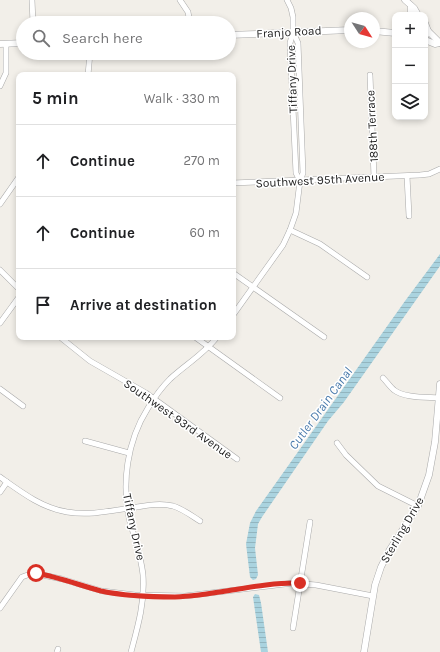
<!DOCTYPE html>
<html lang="en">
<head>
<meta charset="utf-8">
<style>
  :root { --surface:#fff; --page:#f2f2f2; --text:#202124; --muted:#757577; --line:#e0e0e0 }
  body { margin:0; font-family:Karla,sans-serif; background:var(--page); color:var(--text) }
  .controls { position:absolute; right:12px; top:12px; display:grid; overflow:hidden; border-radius:8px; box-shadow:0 2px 6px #0003 }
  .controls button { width:36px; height:36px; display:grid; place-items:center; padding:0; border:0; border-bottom:1px solid var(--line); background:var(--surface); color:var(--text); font:20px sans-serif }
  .compass { position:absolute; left:344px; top:12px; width:36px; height:36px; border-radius:50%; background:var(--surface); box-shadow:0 2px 6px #0003; rotate:126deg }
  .stop { position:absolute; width:12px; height:12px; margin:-9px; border:3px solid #d93025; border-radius:50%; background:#fff }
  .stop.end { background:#d93025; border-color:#fff; box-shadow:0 1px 4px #0008 }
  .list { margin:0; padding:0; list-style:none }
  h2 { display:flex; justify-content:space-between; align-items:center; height:52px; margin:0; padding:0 16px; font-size:17px }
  h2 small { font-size:13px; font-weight:400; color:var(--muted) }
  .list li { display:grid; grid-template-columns:26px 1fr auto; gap:12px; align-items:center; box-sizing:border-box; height:72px; padding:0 16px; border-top:1px solid var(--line) }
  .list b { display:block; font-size:15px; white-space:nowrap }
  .list em { font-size:13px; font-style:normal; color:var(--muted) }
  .icon { flex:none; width:22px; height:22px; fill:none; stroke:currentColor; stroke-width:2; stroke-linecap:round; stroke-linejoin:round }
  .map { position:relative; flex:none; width:440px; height:652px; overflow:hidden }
  .search { position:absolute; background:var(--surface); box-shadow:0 2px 6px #0003; left:16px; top:16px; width:220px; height:44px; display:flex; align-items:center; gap:10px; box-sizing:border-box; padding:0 14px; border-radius:22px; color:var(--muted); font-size:15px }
  .panel { position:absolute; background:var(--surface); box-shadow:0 2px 6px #0003; left:16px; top:72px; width:220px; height:268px; border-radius:8px }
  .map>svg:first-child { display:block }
  .water { fill:url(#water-rules) }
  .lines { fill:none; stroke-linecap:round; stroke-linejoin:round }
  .minor-casing { stroke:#a9a9a9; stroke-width:6 }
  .tertiary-casing { stroke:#a9a9a9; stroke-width:7 }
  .minor { stroke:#fff; stroke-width:5 }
  .tertiary { stroke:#fff; stroke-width:6 }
  .route { stroke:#d93025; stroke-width:5 }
  .labels { text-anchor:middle; stroke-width:3; stroke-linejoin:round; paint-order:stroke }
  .street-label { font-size:12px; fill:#222; stroke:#fff }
  .water-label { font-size:13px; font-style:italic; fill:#4a7aab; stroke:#fff }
</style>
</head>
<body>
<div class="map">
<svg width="440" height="652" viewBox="0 0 440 652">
  <defs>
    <pattern id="water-rules" width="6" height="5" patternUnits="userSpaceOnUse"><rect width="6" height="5" fill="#aad3df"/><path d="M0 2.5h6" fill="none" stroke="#92b5bf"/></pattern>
  </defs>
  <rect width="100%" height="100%" fill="#f2efe9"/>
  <g class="water">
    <polygon points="440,254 440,266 344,402 328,421 262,517 258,524 255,548 258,575 256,579 253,580 250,577 246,544 250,523 256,511 405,301"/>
    <polygon points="255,594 259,595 261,603 268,652 261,652 253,597"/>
  </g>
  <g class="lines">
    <g class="minor-casing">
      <g id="minor">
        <polyline points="32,0 33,23"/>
        <polyline points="180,0 188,12 190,23"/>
        <polyline points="287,0 291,8 293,17 293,32 290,43 296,173 300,181"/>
        <polyline points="88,75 90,53"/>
        <polyline points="370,75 374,177"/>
        <polyline points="0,86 6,73 6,44"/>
        <polyline points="407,176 409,216"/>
        <polyline points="233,183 420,175 429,174 440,169"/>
        <polyline points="0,204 19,177"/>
        <polyline points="290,230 320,244 367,277"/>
        <polyline points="0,270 19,289"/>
        <polyline points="233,273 324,337"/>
        <polyline points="233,315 283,245 290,230 296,213 300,181 303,173 298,43 293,32"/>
        <polyline points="0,323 19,297"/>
        <polyline points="60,337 90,361 146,393 237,459"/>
        <polyline points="195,337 280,398"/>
        <path d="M383,378C387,382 390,387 394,390C404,398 427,397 439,398"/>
        <polyline points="0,389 23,406"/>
        <polyline points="85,441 129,453"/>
        <polyline points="337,443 346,455 378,486 418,506"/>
        <path d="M0,477C21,492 42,508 67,512C91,516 114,510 137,507C149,505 161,503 173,506C183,509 192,516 200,521"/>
        <polyline points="0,492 7,482"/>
        <polyline points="0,608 22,577 33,573 62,579 102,591 135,595 185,596 293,583 316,585 373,596"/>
        <polyline points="293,628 310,522"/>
        <polyline points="57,652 58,649"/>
        <path d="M131,652C138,626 145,602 143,575C141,556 135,539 130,522C121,484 127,441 148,408C154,398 161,388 170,379C185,365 204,354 217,337"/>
      </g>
    </g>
    <g class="tertiary-casing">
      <g id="tertiary">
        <polyline points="405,0 414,8 418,15"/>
        <polyline points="411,6 411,15"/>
        <polyline points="425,23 428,31 425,37"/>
        <polyline points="374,31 395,33"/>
        <polyline points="428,31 440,43"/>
        <polyline points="229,35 350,30"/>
        <polyline points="425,40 435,44 440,43"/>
        <polyline points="0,44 23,43"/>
        <polyline points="364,652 375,585 381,567 389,551 418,506 429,475 435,442 440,384"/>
      </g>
    </g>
    <use href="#minor" class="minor"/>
    <use href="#tertiary" class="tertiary"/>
  </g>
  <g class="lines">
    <path class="route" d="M36,573C58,577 79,585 101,591C125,596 151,597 175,597C216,596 258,582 300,583"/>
  </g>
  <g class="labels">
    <g class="street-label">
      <text transform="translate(289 32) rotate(-3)" y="4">Franjo Road</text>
      <text transform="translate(292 79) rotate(-92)" y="4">Tiffany Drive</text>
      <text transform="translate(372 126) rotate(-93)" y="4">188th Terrace</text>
      <text transform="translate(320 180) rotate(-3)" y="4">Southwest 95th Avenue</text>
      <text transform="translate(178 419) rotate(35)" y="4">Southwest 93rd Avenue</text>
      <text transform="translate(134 527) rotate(78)" y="4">Tiffany Drive</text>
      <text transform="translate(402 530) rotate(-60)" y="4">Sterling Drive</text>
    </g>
    <g class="water-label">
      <text transform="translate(320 408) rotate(-54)" y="5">Cutler Drain Canal</text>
    </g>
  </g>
</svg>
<div class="controls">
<button>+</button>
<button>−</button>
<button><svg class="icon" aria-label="layers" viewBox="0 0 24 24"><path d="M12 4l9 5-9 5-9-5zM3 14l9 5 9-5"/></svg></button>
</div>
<svg class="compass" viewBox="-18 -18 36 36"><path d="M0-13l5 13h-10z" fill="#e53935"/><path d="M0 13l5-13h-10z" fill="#757577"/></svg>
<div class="stop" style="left:36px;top:573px"></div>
<div class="stop end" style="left:300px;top:583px"></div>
<div class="search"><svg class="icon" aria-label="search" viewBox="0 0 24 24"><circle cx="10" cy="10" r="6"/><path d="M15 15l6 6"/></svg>Search here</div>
<section class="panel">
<h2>5 min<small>Walk · 330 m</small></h2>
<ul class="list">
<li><svg class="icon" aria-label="ahead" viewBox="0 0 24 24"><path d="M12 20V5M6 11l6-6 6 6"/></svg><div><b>Continue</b></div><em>270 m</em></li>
<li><svg class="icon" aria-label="ahead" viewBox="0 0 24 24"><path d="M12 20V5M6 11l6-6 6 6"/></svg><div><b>Continue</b></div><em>60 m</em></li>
<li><svg class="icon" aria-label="arrive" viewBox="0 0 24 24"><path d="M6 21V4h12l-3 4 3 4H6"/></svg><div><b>Arrive at destination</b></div></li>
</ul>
</section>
</div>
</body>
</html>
